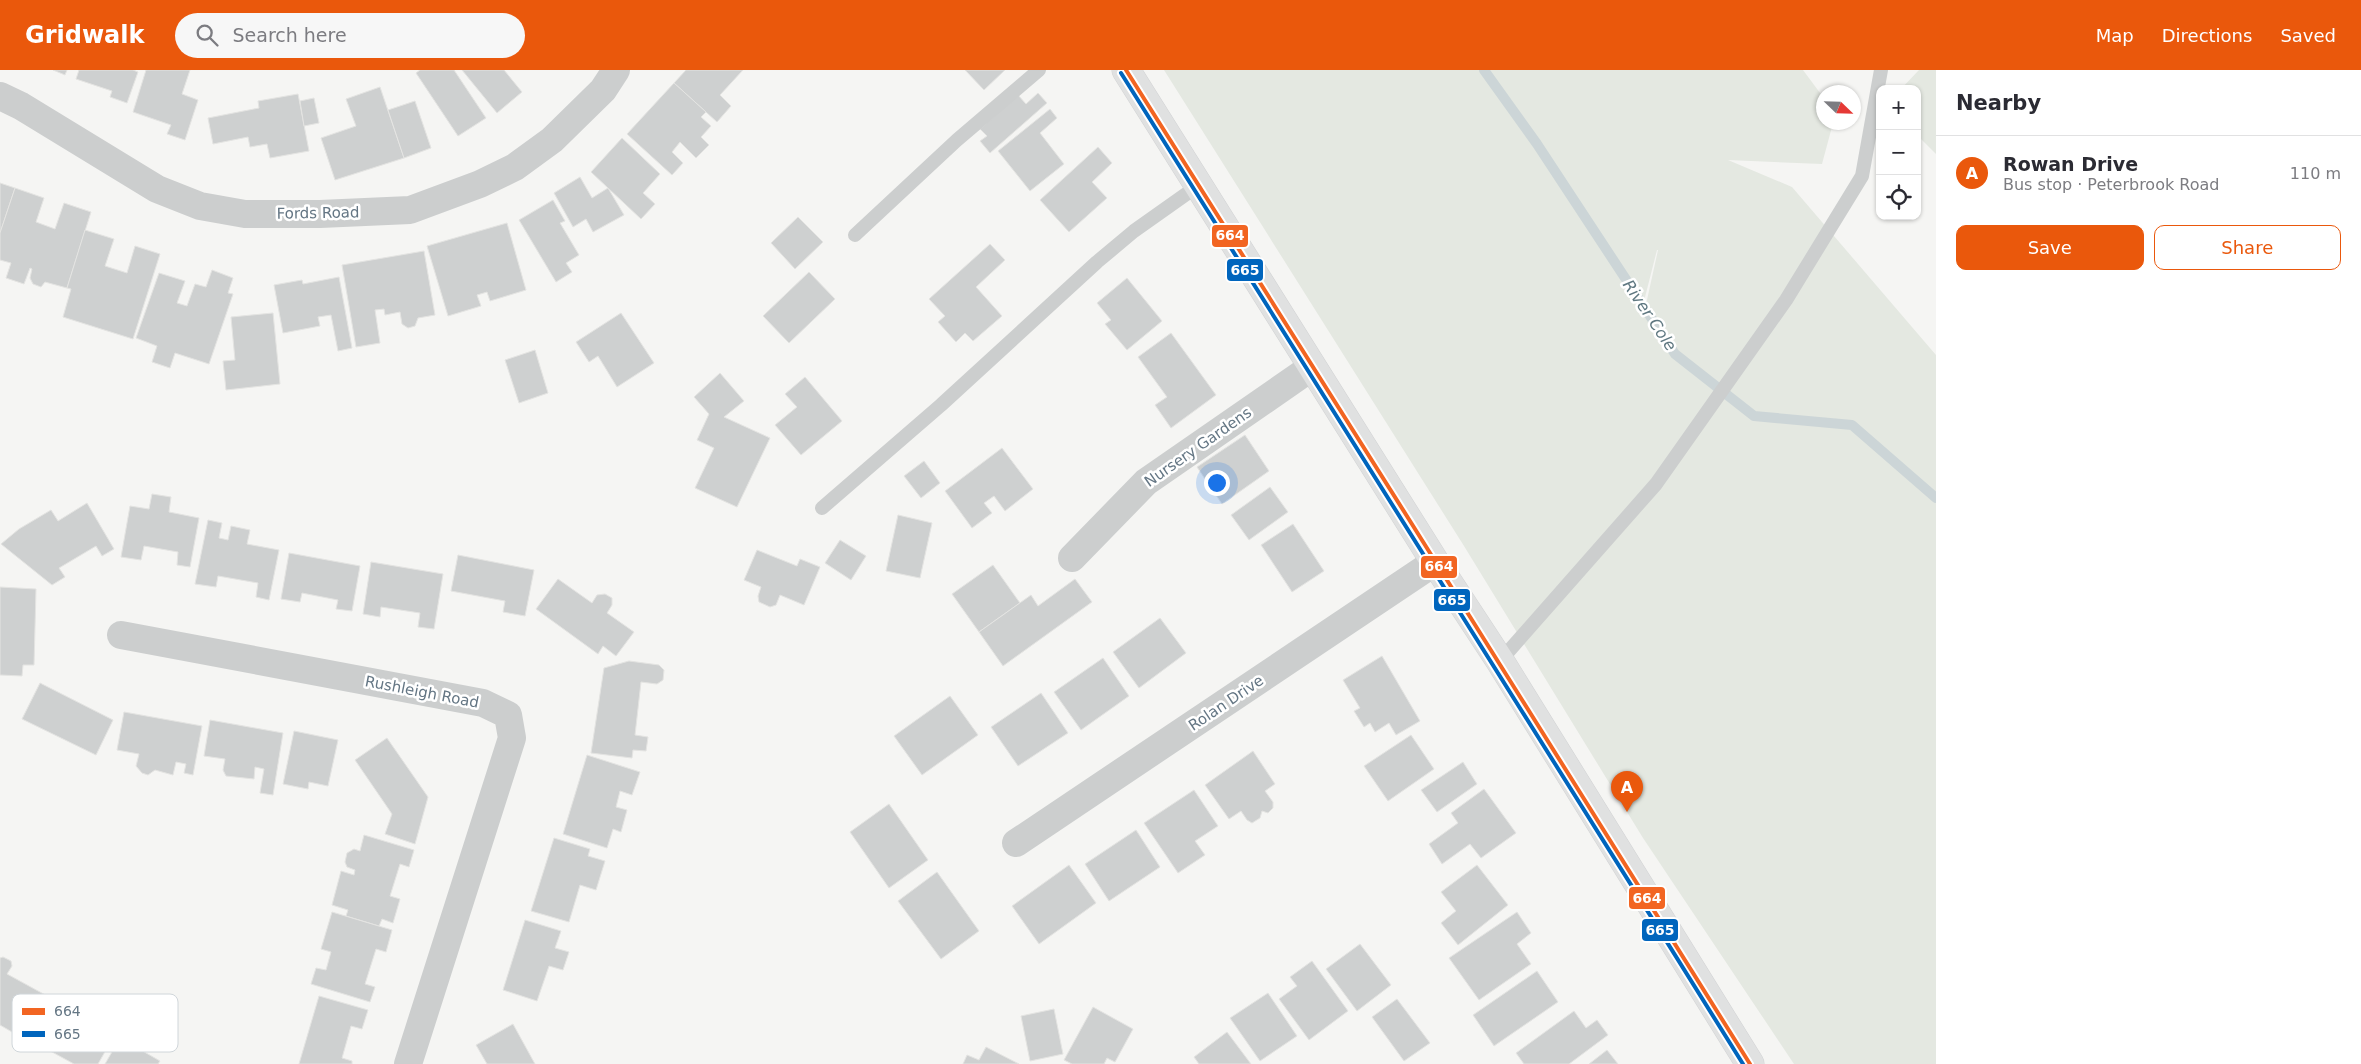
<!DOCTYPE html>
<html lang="en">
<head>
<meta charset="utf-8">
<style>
  :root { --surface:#fff; --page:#f7f7f7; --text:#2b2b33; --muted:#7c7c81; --line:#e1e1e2; --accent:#ea580c }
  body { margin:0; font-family:"DejaVu Sans",sans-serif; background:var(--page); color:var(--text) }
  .controls { position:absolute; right:15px; top:15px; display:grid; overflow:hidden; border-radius:10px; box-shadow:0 1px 4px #0004 }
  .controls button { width:45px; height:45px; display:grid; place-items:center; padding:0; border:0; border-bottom:1px solid var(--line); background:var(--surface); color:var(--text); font:25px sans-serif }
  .compass { position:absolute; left:1816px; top:15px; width:45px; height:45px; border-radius:50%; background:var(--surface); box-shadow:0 1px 4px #0004; rotate:113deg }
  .you { position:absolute; left:1216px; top:412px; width:18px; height:18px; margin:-12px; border:4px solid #fff; border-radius:50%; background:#1a73e8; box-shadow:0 0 0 8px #1a73e833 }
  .badge { display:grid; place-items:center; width:32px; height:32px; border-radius:50%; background:var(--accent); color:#fff; font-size:16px; font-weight:700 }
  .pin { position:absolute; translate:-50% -41px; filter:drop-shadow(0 1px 2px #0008) }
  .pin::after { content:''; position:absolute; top:26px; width:18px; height:15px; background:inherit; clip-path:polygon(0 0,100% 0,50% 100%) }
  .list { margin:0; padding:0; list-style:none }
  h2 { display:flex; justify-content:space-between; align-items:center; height:65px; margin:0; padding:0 20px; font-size:21px }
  h2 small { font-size:16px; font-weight:400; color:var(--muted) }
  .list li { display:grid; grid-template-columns:32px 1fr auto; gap:15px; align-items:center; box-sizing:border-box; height:75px; padding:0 20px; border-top:1px solid var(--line) }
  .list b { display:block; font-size:19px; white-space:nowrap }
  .list p { margin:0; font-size:16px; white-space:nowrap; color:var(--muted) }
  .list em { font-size:16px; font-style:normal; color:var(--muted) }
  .actions { display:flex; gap:10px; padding:15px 20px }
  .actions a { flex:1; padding:11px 0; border:1px solid var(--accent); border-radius:10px; text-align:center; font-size:18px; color:var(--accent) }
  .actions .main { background:var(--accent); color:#fff }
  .icon { flex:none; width:28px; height:28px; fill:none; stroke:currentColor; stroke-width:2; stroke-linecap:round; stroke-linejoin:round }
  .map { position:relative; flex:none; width:1936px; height:994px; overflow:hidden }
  header { display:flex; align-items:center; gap:30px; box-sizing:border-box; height:70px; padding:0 25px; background:var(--accent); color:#fff }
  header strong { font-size:24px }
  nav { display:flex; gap:28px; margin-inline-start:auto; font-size:18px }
  .search { width:350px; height:45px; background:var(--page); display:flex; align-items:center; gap:12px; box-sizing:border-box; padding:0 18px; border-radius:28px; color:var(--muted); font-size:19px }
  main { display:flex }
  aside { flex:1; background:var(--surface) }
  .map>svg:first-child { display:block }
  .green { fill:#e4e8e1; fill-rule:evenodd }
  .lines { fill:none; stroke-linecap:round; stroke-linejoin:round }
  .stream { stroke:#ccd5d7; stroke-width:10 }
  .building { fill:#ced0d0; stroke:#e4e4e2 }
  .secondary-casing { stroke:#d2d3d4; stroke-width:29 }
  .lane { stroke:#cccece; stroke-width:14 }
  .street { stroke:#cccece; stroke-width:28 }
  .secondary { stroke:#e0e1e1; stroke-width:28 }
  .bus-1-casing { stroke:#fff; stroke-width:8 }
  .bus-2-casing { stroke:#fff; stroke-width:8 }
  .bus-1 { stroke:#f26522; stroke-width:4 }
  .bus-2 { stroke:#0065bd; stroke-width:4 }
  .labels { text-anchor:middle; stroke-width:5; stroke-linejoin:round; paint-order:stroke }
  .street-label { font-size:15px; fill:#647684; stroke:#fff }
  .water-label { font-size:16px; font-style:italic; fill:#5f7881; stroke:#fff }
  .key { fill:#fff; stroke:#d0d6da; stroke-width:1 }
  .key-label { font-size:14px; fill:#647684 }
  .line-badge { stroke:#fff; stroke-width:2 }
  .badge-label { font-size:14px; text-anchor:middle; font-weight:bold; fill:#fff }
</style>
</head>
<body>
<header>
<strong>Gridwalk</strong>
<div class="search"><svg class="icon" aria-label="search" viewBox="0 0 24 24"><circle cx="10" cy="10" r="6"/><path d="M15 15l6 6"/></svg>Search here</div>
<nav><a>Map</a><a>Directions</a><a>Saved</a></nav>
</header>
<main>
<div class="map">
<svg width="1936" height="994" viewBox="0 0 1936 994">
  <rect width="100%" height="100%" fill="#f5f5f3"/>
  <g class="green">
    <path d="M1164,0H1803L1823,27L1824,52L1833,53L1822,94L1728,90L1792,117L1936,285V994H1794L1643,768L1464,476ZM1657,180H1658L1645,239L1643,235Z"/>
    <polygon points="1919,0 1936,0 1936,84 1917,65 1917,19 1901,19"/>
  </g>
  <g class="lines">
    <polyline class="stream" points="1484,0 1537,74 1675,284 1754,346 1852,355 1936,428"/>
  </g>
  <g class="building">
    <polygon points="53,0 67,0 65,5"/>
    <polygon points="79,0 133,0 138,2 127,33 110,27 112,21 76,9"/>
    <polygon points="146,0 190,0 182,24 198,30 185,70 167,64 171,55 133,42"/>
    <polygon points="420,0 454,0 486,48 458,66 416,3"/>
    <polygon points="462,0 504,0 522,22 497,43"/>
    <polygon points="686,0 743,0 720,25 731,36 717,52 674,13"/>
    <polygon points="965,0 1005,0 984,20"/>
    <polygon points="674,13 706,42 701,47 711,56 701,67 709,75 696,88 680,72 672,82 683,93 672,105 627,64"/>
    <polygon points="380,17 404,88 335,110 321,68 356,56 346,29"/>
    <polygon points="1038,23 1047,33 990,83 980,71 987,66 980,59 1018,25 1026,34"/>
    <polygon points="298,24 309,81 270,88 267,74 250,77 248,67 213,74 208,48 259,38 258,31"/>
    <polygon points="314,28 319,53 304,56 300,31"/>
    <polygon points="415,31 431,78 404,88 388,40"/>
    <polygon points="1050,39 1057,48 1040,63 1064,94 1030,121 998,81"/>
    <polygon points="622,68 660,104 643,123 655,134 641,149 591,102"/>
    <polygon points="1098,77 1112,93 1092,112 1107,128 1069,162 1040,130"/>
    <polygon points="580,107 592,128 608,118 624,145 593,162 586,149 573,157 554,123"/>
    <polygon points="0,113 15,118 0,163"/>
    <polygon points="15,118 44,128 36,152 55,159 64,133 91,142 67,218 45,212 41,217 33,214 30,208 32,199 30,198 24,214 6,208 11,193 0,190 0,163"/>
    <polygon points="553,130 565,151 560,153 579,185 566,193 572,202 556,212 519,150"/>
    <polygon points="798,147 823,172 795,199 771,173"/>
    <polygon points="507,153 526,220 490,231 487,222 477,225 481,236 448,246 427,176"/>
    <polygon points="85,160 114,169 105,196 127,203 135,176 160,184 133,269 63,247 71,219 67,218"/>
    <polygon points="990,174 1005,190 976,217 1002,246 973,271 965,263 956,272 938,252 945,246 929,229"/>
    <polygon points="424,181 435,245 418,248 415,256 408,258 402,254 400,242 385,245 384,239 375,240 380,273 356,277 342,195"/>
    <polygon points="212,200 233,208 228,223 233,224 209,294 175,283 170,298 152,292 157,276 136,268 159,203 185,211 177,233 187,236 195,214 206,217"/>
    <polygon points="809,202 835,229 789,273 763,246"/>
    <polygon points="339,207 352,278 338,281 331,245 318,247 320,256 283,263 274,215 302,210 303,214"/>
    <polygon points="1127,208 1162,251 1127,280 1105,254 1111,250 1097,233"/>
    <polygon points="273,243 280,314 226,320 223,291 235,290 231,247"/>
    <polygon points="621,243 654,293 617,317 598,286 589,292 576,272"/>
    <polygon points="1171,263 1216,325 1171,358 1155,335 1167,327 1138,287"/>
    <polygon points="535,280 548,323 519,333 505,290"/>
    <polygon points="720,303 744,331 724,347 770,368 737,437 695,418 714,378 697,370 709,344 694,327"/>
    <polygon points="805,307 842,351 801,385 775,355 797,337 785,324"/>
    <polygon points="1245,365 1269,401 1222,434 1197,397"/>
    <polygon points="1002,378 1033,419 1005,441 994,426 984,433 992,443 972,458 945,421"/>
    <polygon points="924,391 940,413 921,428 904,406"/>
    <polygon points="1270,417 1288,442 1249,470 1231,445"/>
    <polygon points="152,424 171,427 169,442 199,448 190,497 177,495 178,482 144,476 141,490 121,487 130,436 149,439"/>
    <polygon points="87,433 114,479 102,486 96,476 59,498 65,507 52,515 1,474 19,459 51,440 58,451"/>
    <polygon points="898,445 932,453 920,508 886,501"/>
    <polygon points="208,450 222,453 219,468 228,470 231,456 250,460 247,474 279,480 269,530 256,527 258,513 218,506 216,517 195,514"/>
    <polygon points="1293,454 1324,501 1292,522 1261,475"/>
    <polygon points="840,470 866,486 851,510 825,493"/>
    <polygon points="757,480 797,496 800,489 820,497 804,535 780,525 776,535 770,537 759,532 758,526 761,517 744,510"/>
    <polygon points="289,483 360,496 352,541 336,539 338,530 302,523 300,532 281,529"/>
    <polygon points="458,485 534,500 525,546 503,542 505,531 451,521"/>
    <polygon points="371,492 443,504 434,559 418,557 420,543 381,537 380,547 363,544"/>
    <polygon points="993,495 1020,533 979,562 952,524"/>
    <polygon points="558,509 592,533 597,525 605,524 612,528 612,535 607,543 634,562 616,586 603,576 598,584 536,539"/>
    <polygon points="1075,509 1092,532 1003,596 979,562 1031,525 1038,536"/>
    <polygon points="0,517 36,519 34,595 23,595 22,606 0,605"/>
    <polygon points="1160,548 1186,583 1139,618 1113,582"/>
    <polygon points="1382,586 1420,651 1396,665 1389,653 1375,662 1370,653 1364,657 1354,641 1360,638 1343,610"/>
    <polygon points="1103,588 1129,626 1081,660 1054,622"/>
    <polygon points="629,591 659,595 664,600 663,610 657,614 641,612 635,665 648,667 646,681 633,680 632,688 591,683 604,598"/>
    <polygon points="40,613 113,650 96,685 22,649"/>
    <polygon points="1041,623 1068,663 1018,696 991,657"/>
    <polygon points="950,626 978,665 922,705 894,666"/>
    <polygon points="124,642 202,656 193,705 184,703 186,694 176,692 173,705 155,700 148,705 142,703 136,696 139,684 117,680"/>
    <polygon points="210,650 283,663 273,725 260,723 264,699 255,697 254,709 226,706 223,700 225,689 204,686"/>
    <polygon points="294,661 338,670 328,716 309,712 308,719 283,714"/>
    <polygon points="1411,665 1434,699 1388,731 1364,696"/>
    <polygon points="387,668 428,727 415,774 385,764 392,744 355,690"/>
    <polygon points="1253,681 1275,714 1265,721 1273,732 1273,738 1268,743 1262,741 1260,748 1252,753 1247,750 1241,741 1229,749 1205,715"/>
    <polygon points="587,685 640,702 632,725 620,721 616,737 627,740 621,762 613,759 607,778 563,764"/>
    <polygon points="1463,692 1477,714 1437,742 1421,720"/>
    <polygon points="1484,719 1516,763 1481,788 1470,774 1442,794 1429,774 1458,753 1451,743"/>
    <polygon points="1194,720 1218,756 1195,771 1205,785 1178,803 1144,753"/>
    <polygon points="889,734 928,790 889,818 850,762"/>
    <polygon points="1136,760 1160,797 1109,831 1085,794"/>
    <polygon points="364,765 414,780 409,797 400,794 390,826 400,829 393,853 382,849 379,856 346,846 348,840 332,835 341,801 354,805 355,800 347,797 345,792 347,783 354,779 360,781"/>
    <polygon points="554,768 590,779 588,786 605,791 596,820 580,815 569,852 531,841"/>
    <polygon points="1069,795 1096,833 1039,874 1012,836"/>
    <polygon points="1477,795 1508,835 1458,875 1441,853 1456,841 1441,822"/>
    <polygon points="937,802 979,861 941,889 898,831"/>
    <polygon points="332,842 392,860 386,882 376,879 365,914 375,917 370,932 311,914 316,898 326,900 331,882 321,879"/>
    <polygon points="1517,842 1531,863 1517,874 1531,894 1479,930 1449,888"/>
    <polygon points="525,850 561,861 555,878 569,882 563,900 549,896 537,931 503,920"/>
    <polygon points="1360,874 1391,915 1357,941 1326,899"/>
    <polygon points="3,887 11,891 12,896 7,904 49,927 24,969 0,955 0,888"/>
    <polygon points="1312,891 1348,941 1309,970 1279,929 1297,916 1290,907"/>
    <polygon points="1537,901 1558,932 1494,976 1473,945"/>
    <polygon points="1268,923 1297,966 1260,991 1230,948"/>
    <polygon points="319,926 368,940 362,959 351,956 342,988 352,991 352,994 299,994"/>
    <polygon points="1397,929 1430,973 1404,991 1372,947"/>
    <polygon points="55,930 86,947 91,939 107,949 102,957 115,964 98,994 74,994 32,971"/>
    <polygon points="1093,937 1133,959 1115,992 1107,988 1104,994 1072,994 1064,990"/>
    <polygon points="1054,939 1063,984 1030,991 1021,946"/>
    <polygon points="1574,941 1586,958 1597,950 1608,965 1569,994 1524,994 1516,983"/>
    <polygon points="513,954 535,994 487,994 476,975"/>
    <polygon points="1227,962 1251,994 1199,994 1194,987"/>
    <polygon points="120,968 160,991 158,994 105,994"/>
    <polygon points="986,977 1019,994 963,994 967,985 979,990"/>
    <polygon points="1607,980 1618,994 1589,994"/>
  </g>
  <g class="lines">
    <g class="secondary-casing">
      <polyline id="secondary" points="1126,0 1435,492 1500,591 1750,994"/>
    </g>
    <g class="lane">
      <polyline points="855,165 957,70 1039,0"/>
      <polyline points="822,438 941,335 1097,192 1134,161 1199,115"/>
      <polyline points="1500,591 1656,414 1786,230 1862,106 1881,0"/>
    </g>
    <g class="street">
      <polyline points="0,26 21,36 157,119 200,136 245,144 320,144 410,140 480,114 515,97 552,70 603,20 616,0"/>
      <polyline points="1072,488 1146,412 1312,297"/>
      <polyline points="121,565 483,633 508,645 512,668 408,994"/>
      <polyline points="1016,773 1435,492"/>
    </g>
    <use href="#secondary" class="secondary"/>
    <g class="bus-1-casing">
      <path id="bus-1" d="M1126,0C1334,331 1544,662 1750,994"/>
    </g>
    <g class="bus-2-casing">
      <path id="bus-2" d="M1121,3C1328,334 1537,663 1743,994"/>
    </g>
    <use href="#bus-1" class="bus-1"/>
    <use href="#bus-2" class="bus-2"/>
  </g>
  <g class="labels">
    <g class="street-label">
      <text transform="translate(318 143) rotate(-1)" y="5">Fords Road</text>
      <text transform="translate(1198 377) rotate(-35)" y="5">Nursery Gardens</text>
      <text transform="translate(422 622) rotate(11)" y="5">Rushleigh Road</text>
      <text transform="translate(1226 633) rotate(-34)" y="5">Rolan Drive</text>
    </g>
    <g class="water-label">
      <text transform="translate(1650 245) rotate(56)" y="6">River Cole</text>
    </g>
  </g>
  <rect x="12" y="924" width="166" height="58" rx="8" class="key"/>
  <rect x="22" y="938" width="23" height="7" fill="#f26522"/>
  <rect x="22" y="961" width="23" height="6" fill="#0065bd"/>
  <g class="key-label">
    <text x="54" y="946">664</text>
    <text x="54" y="969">665</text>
  </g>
  <g class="line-badge">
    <rect x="1211" y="154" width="38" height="24" rx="5" fill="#f26522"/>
    <rect x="1226" y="188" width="38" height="24" rx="5" fill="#0065bd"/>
    <rect x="1420" y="485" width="38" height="24" rx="5" fill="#f26522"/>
    <rect x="1433" y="518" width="38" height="24" rx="5" fill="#0065bd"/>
    <rect x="1628" y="816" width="38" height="24" rx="5" fill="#f26522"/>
    <rect x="1641" y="848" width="38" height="24" rx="5" fill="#0065bd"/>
  </g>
  <g class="badge-label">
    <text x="1230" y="170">664</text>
    <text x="1245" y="205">665</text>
    <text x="1439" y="501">664</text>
    <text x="1452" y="535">665</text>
    <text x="1647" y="833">664</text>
    <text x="1660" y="865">665</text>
  </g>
</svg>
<div class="controls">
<button>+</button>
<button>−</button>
<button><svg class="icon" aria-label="locate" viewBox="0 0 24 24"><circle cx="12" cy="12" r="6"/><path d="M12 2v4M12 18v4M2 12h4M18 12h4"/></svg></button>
</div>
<svg class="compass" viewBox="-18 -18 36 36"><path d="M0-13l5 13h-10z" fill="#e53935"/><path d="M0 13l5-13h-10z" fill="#7c7c81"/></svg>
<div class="you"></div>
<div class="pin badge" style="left:1627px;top:742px">A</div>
</div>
<aside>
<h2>Nearby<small></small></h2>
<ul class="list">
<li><span class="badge">A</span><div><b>Rowan Drive</b><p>Bus stop · Peterbrook Road</p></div><em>110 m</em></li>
</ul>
<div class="actions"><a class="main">Save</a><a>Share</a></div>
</aside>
</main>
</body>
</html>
